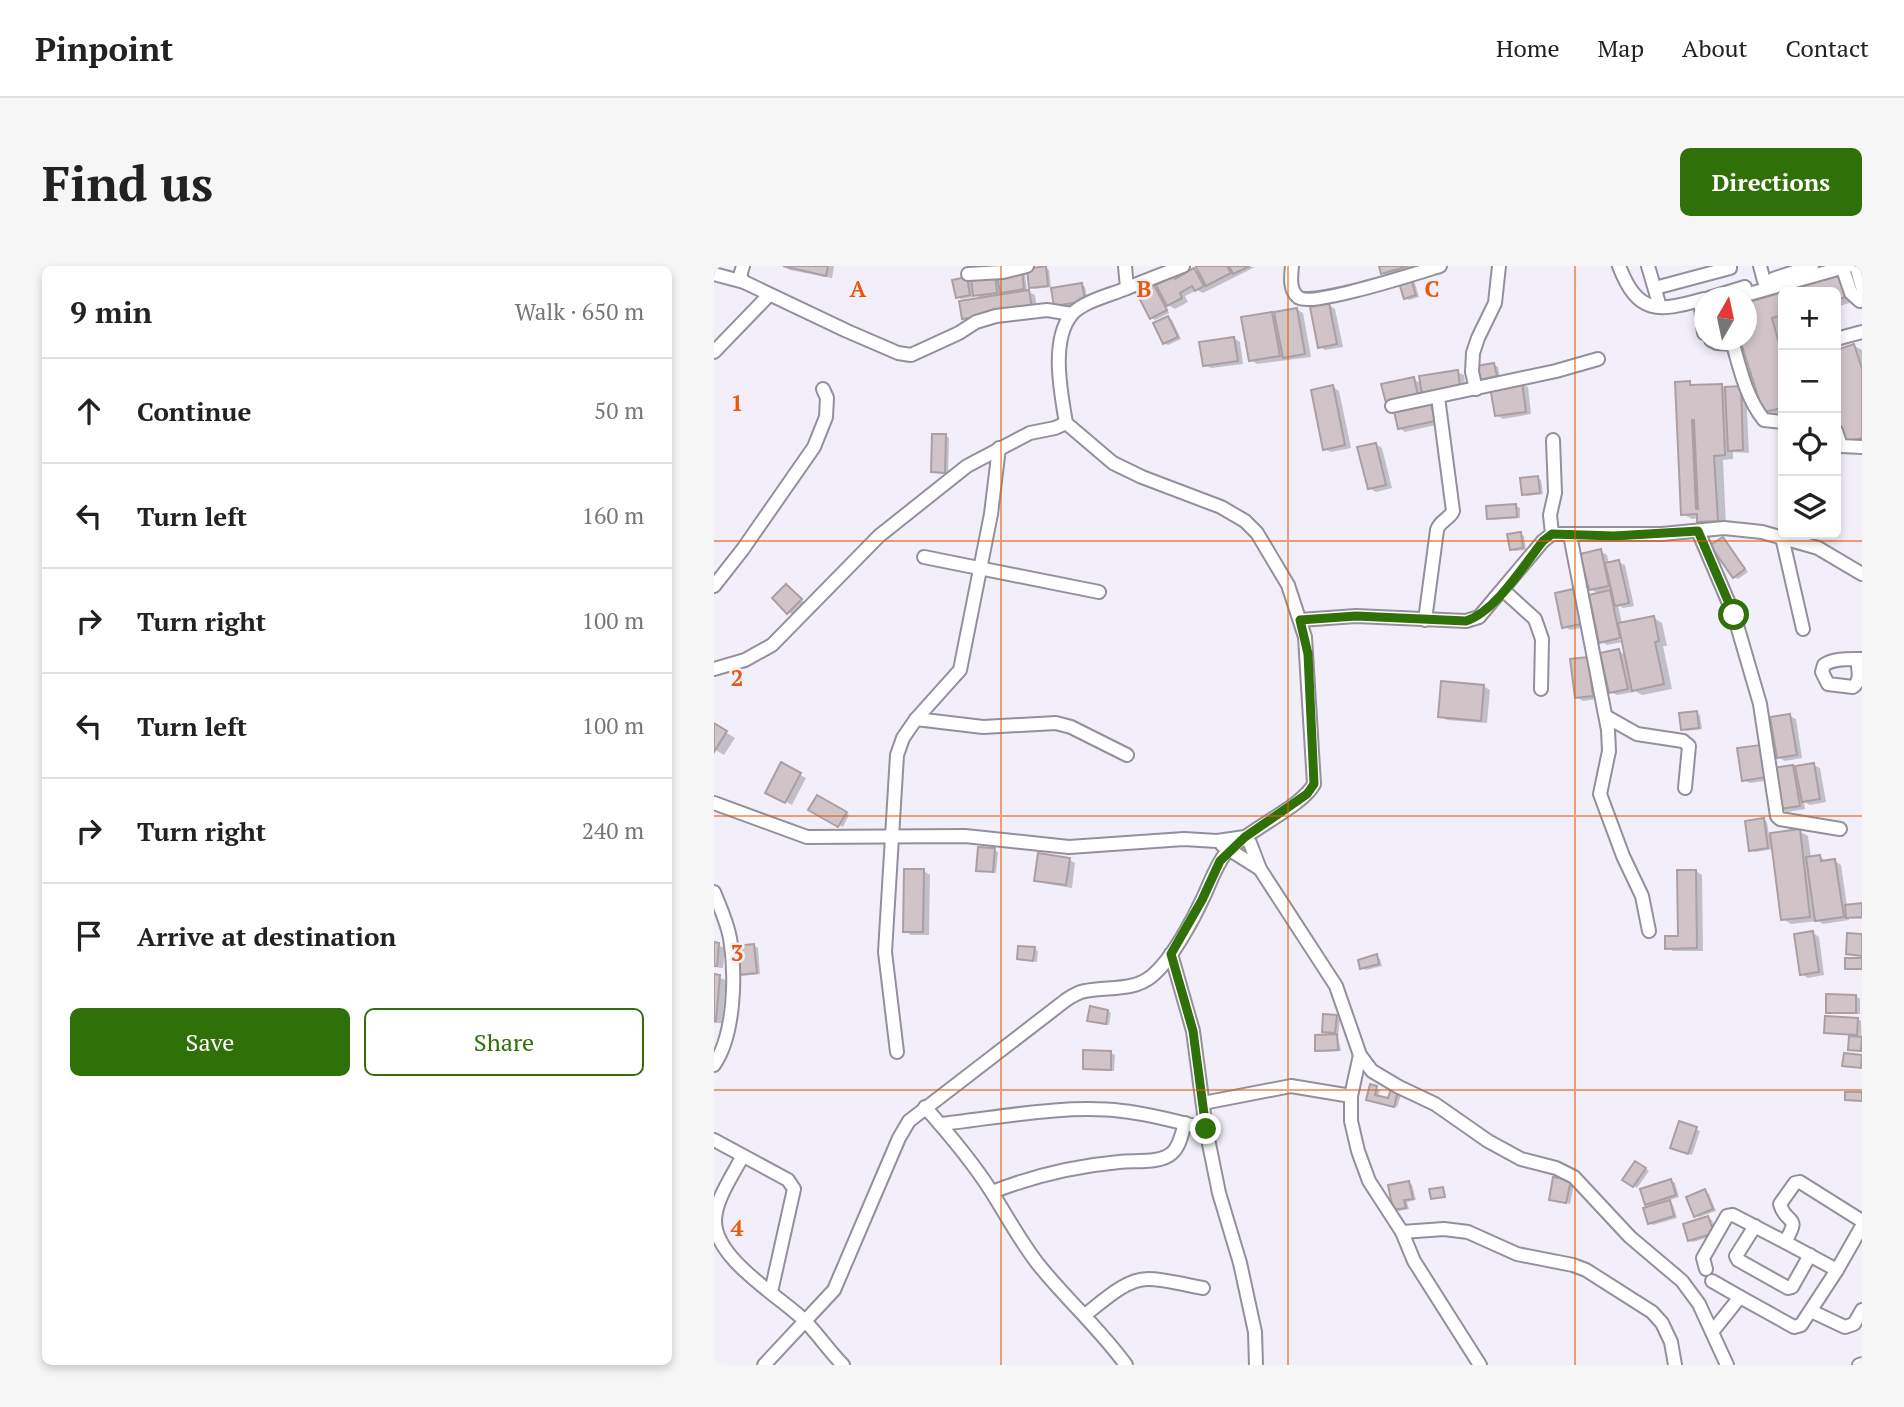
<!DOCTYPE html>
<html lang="en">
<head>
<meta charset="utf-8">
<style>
  :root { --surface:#fff; --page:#f6f6f6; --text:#222; --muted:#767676; --line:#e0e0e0; --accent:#307008 }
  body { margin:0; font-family:"PT Serif",serif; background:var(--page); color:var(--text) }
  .controls { position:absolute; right:21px; top:21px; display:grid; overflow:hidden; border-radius:10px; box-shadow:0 4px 10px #0003 }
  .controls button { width:63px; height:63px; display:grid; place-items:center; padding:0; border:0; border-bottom:2px solid var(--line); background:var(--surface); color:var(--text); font:35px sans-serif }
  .compass { position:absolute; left:980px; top:21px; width:63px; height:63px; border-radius:50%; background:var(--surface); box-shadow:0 4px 10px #0003; rotate:9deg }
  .stop { position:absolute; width:21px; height:21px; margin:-16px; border:5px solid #307008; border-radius:50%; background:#fff }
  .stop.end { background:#307008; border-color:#fff; box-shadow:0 2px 7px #0008 }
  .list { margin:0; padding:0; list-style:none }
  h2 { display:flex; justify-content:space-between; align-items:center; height:91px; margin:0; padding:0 28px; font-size:30px }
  h2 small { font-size:23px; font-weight:400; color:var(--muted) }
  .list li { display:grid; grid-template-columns:46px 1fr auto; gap:21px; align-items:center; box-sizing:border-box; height:105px; padding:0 28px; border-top:2px solid var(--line) }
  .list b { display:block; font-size:26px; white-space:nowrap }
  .list em { font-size:23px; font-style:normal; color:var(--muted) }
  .actions { display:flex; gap:14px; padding:21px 28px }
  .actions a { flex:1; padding:16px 0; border:2px solid var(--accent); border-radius:10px; text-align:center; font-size:24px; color:var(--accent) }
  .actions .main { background:var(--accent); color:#fff }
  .icon { flex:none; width:38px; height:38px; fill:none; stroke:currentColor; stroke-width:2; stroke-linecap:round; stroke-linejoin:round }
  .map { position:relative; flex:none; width:1148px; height:1099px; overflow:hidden; border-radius:10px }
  header { display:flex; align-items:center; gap:42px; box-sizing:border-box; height:98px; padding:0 35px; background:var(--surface); border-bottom:2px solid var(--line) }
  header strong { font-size:33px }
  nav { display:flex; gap:38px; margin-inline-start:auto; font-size:24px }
  .intro { display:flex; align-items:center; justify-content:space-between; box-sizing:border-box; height:168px; padding:0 42px }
  h1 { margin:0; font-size:49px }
  .button { padding:18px 32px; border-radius:10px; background:var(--accent); color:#fff; font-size:24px; font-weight:700 }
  main { display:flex; gap:42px; padding:0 42px }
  aside { flex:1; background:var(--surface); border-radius:10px; box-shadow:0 4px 10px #0003 }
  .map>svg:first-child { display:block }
  .shadow { fill:#0003 }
  .building { fill:#d1c4c8; stroke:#ab9fa3; stroke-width:2; fill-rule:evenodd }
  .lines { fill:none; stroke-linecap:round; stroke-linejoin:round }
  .minor-casing { stroke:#93909b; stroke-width:16 }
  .minor { stroke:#fff; stroke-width:12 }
  .route { stroke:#307008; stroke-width:9 }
  .grid { fill:none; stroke:#e8590c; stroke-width:2; stroke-opacity:0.55 }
  .grid-label { font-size:23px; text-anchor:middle; font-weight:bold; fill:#e8590c; stroke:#f2effa; stroke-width:5; stroke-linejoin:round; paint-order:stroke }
</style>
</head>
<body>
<header>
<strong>Pinpoint</strong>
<nav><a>Home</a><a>Map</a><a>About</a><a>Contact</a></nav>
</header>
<div class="intro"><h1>Find us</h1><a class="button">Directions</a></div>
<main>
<aside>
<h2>9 min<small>Walk · 650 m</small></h2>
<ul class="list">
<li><svg class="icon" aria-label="ahead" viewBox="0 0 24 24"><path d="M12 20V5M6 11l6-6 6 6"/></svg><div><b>Continue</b></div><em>50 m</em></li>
<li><svg class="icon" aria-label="left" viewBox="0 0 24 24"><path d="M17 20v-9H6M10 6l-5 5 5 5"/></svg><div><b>Turn left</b></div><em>160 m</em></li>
<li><svg class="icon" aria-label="right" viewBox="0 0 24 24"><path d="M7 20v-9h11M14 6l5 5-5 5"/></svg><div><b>Turn right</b></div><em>100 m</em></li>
<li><svg class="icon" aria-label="left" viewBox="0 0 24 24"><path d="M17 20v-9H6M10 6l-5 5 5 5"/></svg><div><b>Turn left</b></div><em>100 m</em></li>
<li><svg class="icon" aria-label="right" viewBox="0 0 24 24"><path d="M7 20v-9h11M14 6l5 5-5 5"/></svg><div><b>Turn right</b></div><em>240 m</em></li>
<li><svg class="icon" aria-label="arrive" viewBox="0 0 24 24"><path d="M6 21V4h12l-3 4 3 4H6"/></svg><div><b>Arrive at destination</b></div></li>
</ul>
<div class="actions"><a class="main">Save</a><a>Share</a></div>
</aside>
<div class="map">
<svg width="1148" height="1099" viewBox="0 0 1148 1099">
  <rect width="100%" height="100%" fill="#f2effa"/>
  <g class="shadow">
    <polygon points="120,0 118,12 76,4 70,1"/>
    <polygon points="487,0 541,1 489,27 483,24 471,30 474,36 461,43 450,37 455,47 441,54 437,52 439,19 442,21 459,12 462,14 480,4 486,7"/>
    <polygon points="667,0 698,0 699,3 675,10 668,6"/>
    <polygon points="331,2 335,4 337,21 320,23 317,21"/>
    <polygon points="307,6 311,8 313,25 321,29 323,45 256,56 249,52 268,33 259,28 259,31 247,33 244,31 252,13 259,17"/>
    <polygon points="1126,11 1142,35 1122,41 1122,26 1074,26"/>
    <polygon points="700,14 705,31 695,34 691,32 686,15"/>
    <polygon points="368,19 371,21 374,36 346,41 342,39"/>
    <polygon points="1069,28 1069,56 1065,57 1069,70 1069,148 1059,150 1050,145 1028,74 1032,74 1032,39"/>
    <polygon points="615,39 621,43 629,81 611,84 605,80"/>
    <polygon points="582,43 589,47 597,91 543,98 537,94 557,48 563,51"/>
    <polygon points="454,52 458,54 467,73 454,79 450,77"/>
    <polygon points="520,72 526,76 529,98 497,102 491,99"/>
    <polygon points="1140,80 1148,84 1148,178 1129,173 1122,149 1122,85"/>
    <polygon points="780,99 784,101 786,112 770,115 766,113"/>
    <polygon points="743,106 750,109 752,125 716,131 707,126 709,133 679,139 699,113 708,118"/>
    <polygon points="976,117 982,121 1007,120 1032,125 1035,187 1019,186 1019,193 1009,194 1012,260 993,260 985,255 985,252 978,253 969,248"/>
    <polygon points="807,118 814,121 817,148 789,153 782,149"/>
    <polygon points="619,121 625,125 637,182 617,186 610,183"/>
    <polygon points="717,139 723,143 726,158 691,166 685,162"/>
    <polygon points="232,170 235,172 234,208 223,207 219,205"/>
    <polygon points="662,178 668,182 678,222 662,226 655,222"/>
    <polygon points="823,212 827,214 829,228 813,230 810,228"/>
    <polygon points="802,240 806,242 806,252 778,254 774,252"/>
    <polygon points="806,268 810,270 812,284 801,285 797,283"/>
    <polygon points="1009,273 1034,306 1024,313 1020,311"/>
    <polygon points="886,285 893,289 895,298 904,296 911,299 920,340 909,342 904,339 908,358 940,352 948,357 953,380 949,380 958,423 928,429 919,424 920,426 903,429 897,426 905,385 912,389 909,372 899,366 898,369 909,376 893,379 887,375 885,328 876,323"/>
    <polygon points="76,322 90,336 78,348 74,346"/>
    <polygon points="859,325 865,328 872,361 856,364 850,360"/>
    <polygon points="858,394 880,396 884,433 869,435 862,431"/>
    <polygon points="769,420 776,424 773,457 733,454 726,450"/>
    <polygon points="982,447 986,449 988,463 972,465 968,463"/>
    <polygon points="1076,450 1082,453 1088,492 1071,495 1064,491"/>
    <polygon points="0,459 21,472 10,489 0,483"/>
    <polygon points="1053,484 1058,514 1036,517 1029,514"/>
    <polygon points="68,499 92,512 78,539 54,526"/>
    <polygon points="1099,499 1106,502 1112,536 1096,539 1090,536 1091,543 1073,546 1067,542 1078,500 1081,502"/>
    <polygon points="104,531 135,549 129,561 97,544"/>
    <polygon points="1049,554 1053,556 1055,569 1085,565 1094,570 1097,592 1106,590 1112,596 1121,595 1127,599 1133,640 1148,639 1148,653 1135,652 1135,654 1109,658 1104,655 1077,658 1069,653 1060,583 1041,586 1037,584"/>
    <polygon points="280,584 284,586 282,607 264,604"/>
    <polygon points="355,594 361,597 358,622 328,617 321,614"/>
    <polygon points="210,605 216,609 215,669 197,669 191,665"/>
    <polygon points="982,605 988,609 989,685 959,685 953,682 966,672"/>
    <polygon points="1099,667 1105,671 1110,709 1094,712 1088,708"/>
    <polygon points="0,678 11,682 9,702 0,701"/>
    <polygon points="40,680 44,682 46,708 28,710 24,708"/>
    <polygon points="320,683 324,685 323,696 305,692"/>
    <polygon points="662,690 666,693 668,700 652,704 648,702"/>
    <polygon points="0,710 12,714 8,757 0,757"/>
    <polygon points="1114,730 1142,730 1146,733 1146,748 1117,748 1114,746"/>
    <polygon points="394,745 397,747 395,759 375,754"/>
    <polygon points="622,751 626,753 624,771 627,785 607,786 603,784 618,770 609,765"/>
    <polygon points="1144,753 1147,755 1148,786 1136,783 1137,769 1112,766"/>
    <polygon points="397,787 401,789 400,805 374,804 370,802"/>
    <polygon points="662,822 666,824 664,831 676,834 683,827 687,829 683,841 658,835"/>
    <polygon points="967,857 986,865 978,889 962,883"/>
    <polygon points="922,897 935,905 923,922 910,914"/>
    <polygon points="957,915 961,917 965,931 953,935 959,939 963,952 939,959 935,956 938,941 932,938"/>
    <polygon points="856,916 860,918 856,938 837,933"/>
    <polygon points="695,917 698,919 702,934 693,936 695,943 685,945 681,943"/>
    <polygon points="991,925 995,928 1002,945 985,951 981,949"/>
    <polygon points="994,952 998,954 1002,969 979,976 975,974"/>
  </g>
  <g class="building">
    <polygon points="69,0 114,0 112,10"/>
    <polygon points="332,0 334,20 315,22 313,3"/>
    <polygon points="483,0 513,0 517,7 492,20 482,1"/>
    <polygon points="515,0 536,0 519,8"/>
    <polygon points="665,0 694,0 667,8"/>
    <polygon points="480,2 490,20 481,25 478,20 466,27 468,32 453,40 442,19 459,10 461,13"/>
    <polygon points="308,4 310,23 286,27 283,8"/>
    <polygon points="281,8 283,27 259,30 257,11"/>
    <polygon points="1126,9 1135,30 1122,34 1122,26 1069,26 1069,49 1058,52 1069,92 1069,142 1049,146 1026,74 1032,74 1032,37"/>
    <polygon points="696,10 702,29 690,33 684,14"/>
    <polygon points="253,11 256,29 242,32 238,14"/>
    <polygon points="368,17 371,35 340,40 337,22"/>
    <polygon points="439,17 453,44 436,53 422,26"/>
    <polygon points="315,24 318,42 248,53 245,35"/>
    <polygon points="615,37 623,78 604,82 596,41"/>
    <polygon points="583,42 591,88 569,92 560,46"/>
    <polygon points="558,46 566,90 535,95 527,51"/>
    <polygon points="454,50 464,71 449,78 439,57"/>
    <polygon points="520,71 524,95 489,100 485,76"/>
    <polygon points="1140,78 1148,103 1148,172 1131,176 1127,174 1122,155 1122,84"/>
    <polygon points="780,97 783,110 765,114 762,100"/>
    <polygon points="744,104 746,122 708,128 705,110"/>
    <polygon points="700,111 704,130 672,137 667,118"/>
    <path d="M976,115V119L1008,118L1011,189L1000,190L1004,255L983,256V248L967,249L961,116ZM978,154H980L984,243H982Z"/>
    <polygon points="808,116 812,146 781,150 776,121"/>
    <polygon points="619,119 631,179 609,184 597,124"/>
    <polygon points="1027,120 1029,184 1014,185 1011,121"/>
    <polygon points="717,137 721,155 684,163 680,145"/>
    <polygon points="218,168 232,168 231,207 217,206"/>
    <polygon points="662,177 672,219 654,223 643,181"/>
    <polygon points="824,210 826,227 808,229 806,212"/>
    <polygon points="802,238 803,251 773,253 772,240"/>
    <polygon points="807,266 809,282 796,284 793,268"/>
    <polygon points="1009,271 1031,303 1019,312 996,279"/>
    <polygon points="887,283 895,320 875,324 866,288"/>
    <polygon points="905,294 915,337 901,340 891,297"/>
    <polygon points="72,318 88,333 73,348 58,332"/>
    <polygon points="859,323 867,358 848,362 841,327"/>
    <polygon points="896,324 906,372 885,377 875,329"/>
    <polygon points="940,350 945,375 941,376 950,418 918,425 904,357"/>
    <polygon points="905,383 914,423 895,427 886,387"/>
    <polygon points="874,391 879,430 861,432 856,393"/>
    <polygon points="727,415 770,419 767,455 724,451"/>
    <polygon points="983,445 985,462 967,464 965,447"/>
    <polygon points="1076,448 1083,489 1063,492 1056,451"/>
    <polygon points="0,457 13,465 0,486"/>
    <polygon points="1047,479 1052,511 1028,515 1023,482"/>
    <polygon points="67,496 87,507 71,537 51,527"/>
    <polygon points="1100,497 1106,533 1088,536 1081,500"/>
    <polygon points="1079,499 1086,540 1065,543 1058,502"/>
    <polygon points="103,529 133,546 124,561 94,544"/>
    <polygon points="1050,552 1054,582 1035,585 1031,555"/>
    <polygon points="1086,563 1096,651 1067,654 1056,567"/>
    <polygon points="264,581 281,582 279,606 262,605"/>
    <polygon points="324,587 356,592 352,619 320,615"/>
    <polygon points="1106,589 1107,595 1121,593 1130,651 1101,655 1092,591"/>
    <polygon points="190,603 210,603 209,666 189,666"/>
    <polygon points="963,604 982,604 983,682 951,683 951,670 964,670"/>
    <polygon points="1148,637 1148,651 1132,652 1131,639"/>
    <polygon points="1099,665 1105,706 1086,709 1080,668"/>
    <polygon points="1133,667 1148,668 1148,690 1132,688"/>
    <polygon points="0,676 5,677 3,700 0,700"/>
    <polygon points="40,678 43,707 23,709 20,680"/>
    <polygon points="304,680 321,681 319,695 303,693"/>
    <polygon points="663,688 665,698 646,703 644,694"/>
    <rect x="1131" y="692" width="17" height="11"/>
    <polygon points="0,708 6,709 2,755 0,755"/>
    <polygon points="1112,728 1142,729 1142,747 1112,747"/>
    <polygon points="376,740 394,744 392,758 373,755"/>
    <polygon points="609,748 623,749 621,767 608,766"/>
    <polygon points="1111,750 1144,752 1143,769 1110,767"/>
    <polygon points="623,768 624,784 601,785 601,769"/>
    <polygon points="1135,770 1148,771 1147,785 1134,784"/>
    <polygon points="369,784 397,785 397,804 369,803"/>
    <polygon points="1130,787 1148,789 1147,802 1128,800"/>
    <polygon points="656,818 663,820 661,829 674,832 677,823 684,825 680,841 652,834"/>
    <polygon points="1131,826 1148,826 1148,835 1131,834"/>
    <polygon points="965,855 983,861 974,888 956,882"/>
    <polygon points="921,895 932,902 919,921 908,914"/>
    <polygon points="839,911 857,914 852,937 835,934"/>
    <polygon points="957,913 962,929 931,939 926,923"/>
    <polygon points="695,915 699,933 690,934 692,942 679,944 674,919"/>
    <polygon points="729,921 731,931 717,933 715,923"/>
    <polygon points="991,923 999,943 980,951 972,931"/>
    <polygon points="956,934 960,950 934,958 929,942"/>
    <polygon points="994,950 1000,967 974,975 969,958"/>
  </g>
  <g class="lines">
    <g class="minor-casing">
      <g id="minor">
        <polyline points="29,0 26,10 30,16"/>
        <path d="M578,0C577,10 575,24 584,31C596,42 706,6 726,0"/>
        <path d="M905,0C924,49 944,46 990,33"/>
        <polyline points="934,0 946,41"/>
        <polyline points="1046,0 1050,15"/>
        <polyline points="1128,0 1137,27 1146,35 1148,28"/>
        <polyline points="1142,0 1148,21"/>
        <polyline points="0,8 30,16 133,65 184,87 197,89 245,67 262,56 282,50 333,44 358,48"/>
        <polyline points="254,8 289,6 313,0"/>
        <polyline points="1059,13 1098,0"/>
        <polyline points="413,22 469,0"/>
        <polyline points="941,22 1016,2 1016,0"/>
        <polyline points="995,32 1031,21"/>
        <polyline points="1021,32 1134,0"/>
        <polyline points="990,40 987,42 990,67"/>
        <polyline points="1122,73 1148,66"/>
        <path d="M997,74L1003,77L1019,78C1026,104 1033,133 1050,154L1069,156"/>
        <polyline points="0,86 55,29"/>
        <polyline points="762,123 758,106 759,87 764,72 781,37 785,0"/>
        <polyline points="678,140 842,105 884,93"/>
        <polyline points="1122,165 1127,180 1148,181"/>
        <polyline points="984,265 1020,349 1046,438 1063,550 1066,553 1126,563"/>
        <polyline points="838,268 836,249 841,227 839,174"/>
        <polyline points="856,269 894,464 895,485 886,528 909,590 928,630 935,665"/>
        <polyline points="1068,271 1089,363"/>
        <polyline points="210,291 385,326"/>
        <polyline points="0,320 29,283 100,181 112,151 113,132 109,123"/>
        <polyline points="789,324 821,353 828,373 827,423"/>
        <polyline points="586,354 642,350 752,355 765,351 829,275 838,268 948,268 1010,262 1048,266 1104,282 1148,308"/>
        <path d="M711,354L723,264C726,254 735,254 739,245L724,131"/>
        <path d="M1143,393C1144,404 1148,414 1139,421L1114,418L1108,406L1110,399C1119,392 1136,393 1148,393"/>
        <polyline points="0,403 31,394 58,379 165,270 253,200 316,167 341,162 352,157"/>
        <polyline points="893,451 923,468 969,475 975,480 971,522"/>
        <polyline points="202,453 269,461 342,457 357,461 413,489"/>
        <polyline points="0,537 93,571 251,570 355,581 470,573 503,575 531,571 536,577 546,603 622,720 646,789 658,805 685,821 721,838 774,875 807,893 842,902 860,911 916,971 968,1015 985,1038 1013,1099"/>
        <polyline points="508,579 546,603"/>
        <path d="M0,626C6,641 13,656 16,672C22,708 21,768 0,799"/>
        <polyline points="457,688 479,765 492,863 505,927 526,997 541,1066 542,1099"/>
        <polyline points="183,786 171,686 183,489 189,472 202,453 246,404 277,248 285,182"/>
        <polyline points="646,789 637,830 637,855 644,885 655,915 688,966 700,995 766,1099"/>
        <polyline points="489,837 577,820 637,830"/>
        <path d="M211,841C235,868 258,895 277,925C293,950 306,975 324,998C352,1033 386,1063 412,1099"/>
        <path d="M226,858C283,852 351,838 408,845C437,848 465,856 492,863"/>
        <polyline points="0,874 74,914 80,923 57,1026"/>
        <path d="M28,891C19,909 1,934 1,955C1,993 65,1030 90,1054C104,1068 115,1085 129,1099"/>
        <path d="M278,926C319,910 361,900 405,896C420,894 446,898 458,887C466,880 468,867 471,857"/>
        <polyline points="1041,960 1022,990 1024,994 1074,1022 1078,1021 1096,989"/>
        <polyline points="688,966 730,963 754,966 803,988 859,999 872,1004 938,1046 948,1057 957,1076 961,1099"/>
        <polyline points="1071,976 1123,1004"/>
        <path d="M992,1003L989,992L1013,950L1019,949L1071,976C1088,947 1072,960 1066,938L1081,917L1086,916L1148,955"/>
        <polyline points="998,1015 1026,1031"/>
        <polyline points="1097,1045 1131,1061 1140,1058 1148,1044"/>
        <path d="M371,1049C388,1036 411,1013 434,1013C451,1013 471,1019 489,1022"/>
        <polyline points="998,1066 1026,1031 1080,1061 1087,1059 1123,1004 1148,960"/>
        <path d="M50,1099L120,1024L185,872L195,855L352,734C358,730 364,726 371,725C394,720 418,726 438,710C458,693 479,654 490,630C497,615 502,599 512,587C533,564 588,541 600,518L591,371L574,319L543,267L531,255L507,241L428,211L399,197L352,157C347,127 336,74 358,48C370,35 397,29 413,22L411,0"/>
        <polyline points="1145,1099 1148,1098"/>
      </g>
    </g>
    <use href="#minor" class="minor"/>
  </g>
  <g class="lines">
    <path class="route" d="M492,863L479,765L457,688L488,634L506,595L531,571L593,528L600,518L594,388L586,354L642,350L752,355C782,345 809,300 829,275L838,268L900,270L984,265L1020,349"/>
  </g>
  <path class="grid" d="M287,0V1099M574,0V1099M861,0V1099M0,275H1148M0,550H1148M0,824H1148"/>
  <g class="grid-label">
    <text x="144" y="31">A</text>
    <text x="430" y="31">B</text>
    <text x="718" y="31">C</text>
    <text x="23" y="145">1</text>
    <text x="23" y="420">2</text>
    <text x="23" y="695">3</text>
    <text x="23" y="970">4</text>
  </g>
</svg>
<div class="controls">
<button>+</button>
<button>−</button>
<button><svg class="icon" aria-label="locate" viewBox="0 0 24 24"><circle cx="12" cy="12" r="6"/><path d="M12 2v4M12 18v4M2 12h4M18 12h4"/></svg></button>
<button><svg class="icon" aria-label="layers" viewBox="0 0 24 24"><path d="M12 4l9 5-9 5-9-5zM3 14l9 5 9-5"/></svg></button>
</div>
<svg class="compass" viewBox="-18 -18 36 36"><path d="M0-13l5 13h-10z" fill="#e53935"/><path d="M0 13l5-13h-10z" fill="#767676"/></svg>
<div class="stop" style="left:1020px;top:349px"></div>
<div class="stop end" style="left:492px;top:863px"></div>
</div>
</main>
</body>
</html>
